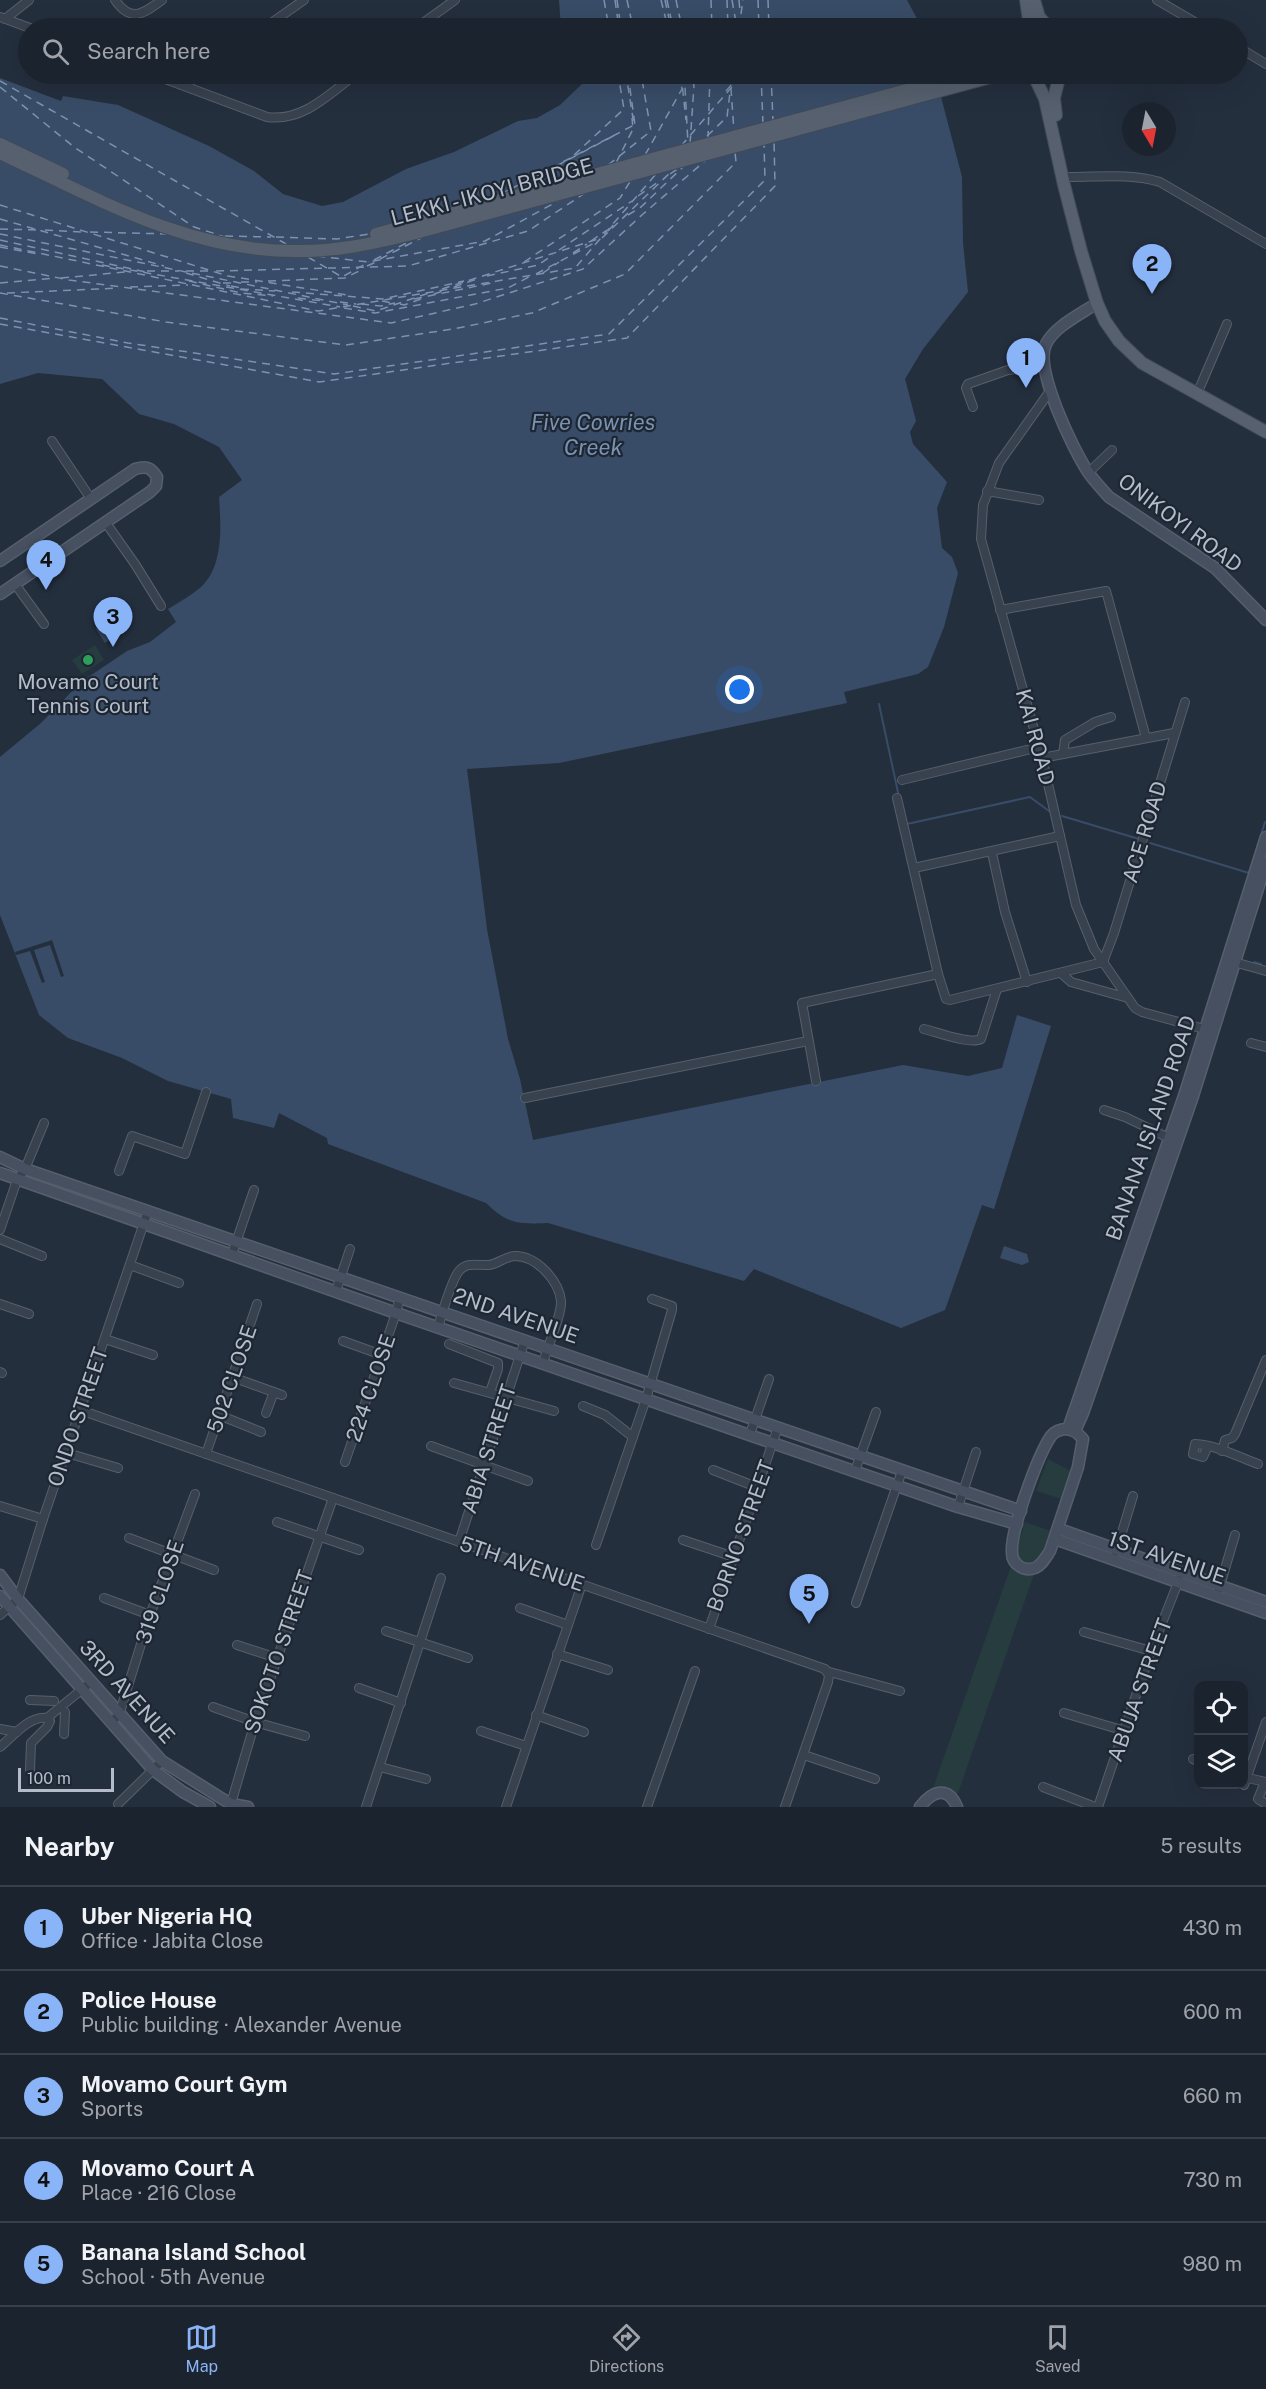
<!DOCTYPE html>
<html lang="en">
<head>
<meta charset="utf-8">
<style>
  :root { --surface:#1b232e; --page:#282f3a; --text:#f1f3f6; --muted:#a0a4aa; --line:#39404a; --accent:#8ab4f8 }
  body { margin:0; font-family:"Public Sans",sans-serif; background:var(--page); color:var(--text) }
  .controls { position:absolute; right:18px; bottom:18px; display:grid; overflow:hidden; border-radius:12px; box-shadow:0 6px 24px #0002 }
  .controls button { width:54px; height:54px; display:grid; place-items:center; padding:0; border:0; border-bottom:2px solid var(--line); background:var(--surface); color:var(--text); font:30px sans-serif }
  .compass { position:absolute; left:1122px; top:102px; width:54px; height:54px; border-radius:50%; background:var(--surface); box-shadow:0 6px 24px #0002; rotate:170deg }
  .scale { position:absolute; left:18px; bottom:15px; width:96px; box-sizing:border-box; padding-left:6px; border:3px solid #b4bcc9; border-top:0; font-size:16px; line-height:21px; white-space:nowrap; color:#b4bcc9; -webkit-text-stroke:4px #1d2633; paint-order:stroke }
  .you { position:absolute; left:740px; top:690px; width:21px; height:21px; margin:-15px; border:4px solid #fff; border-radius:50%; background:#1a73e8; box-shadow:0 0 0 9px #1a73e833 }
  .badge { display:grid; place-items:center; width:39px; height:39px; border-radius:50%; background:var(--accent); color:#111; font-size:20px; font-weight:700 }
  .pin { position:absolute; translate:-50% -50px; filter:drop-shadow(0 2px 3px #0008) }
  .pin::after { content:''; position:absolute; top:32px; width:21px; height:18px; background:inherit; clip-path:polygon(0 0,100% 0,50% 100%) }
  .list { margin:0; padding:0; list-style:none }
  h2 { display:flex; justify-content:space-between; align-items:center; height:78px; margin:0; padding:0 24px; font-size:26px }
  h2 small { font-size:20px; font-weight:400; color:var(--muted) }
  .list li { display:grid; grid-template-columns:39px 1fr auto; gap:18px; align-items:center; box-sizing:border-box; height:84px; padding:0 24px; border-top:2px solid var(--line) }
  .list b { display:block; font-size:22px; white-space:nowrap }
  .list p { margin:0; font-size:20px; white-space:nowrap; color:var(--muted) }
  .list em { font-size:20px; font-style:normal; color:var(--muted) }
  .icon { flex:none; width:33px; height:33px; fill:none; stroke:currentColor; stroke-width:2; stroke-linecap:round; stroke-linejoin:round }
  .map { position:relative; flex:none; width:1266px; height:1807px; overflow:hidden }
  .search { position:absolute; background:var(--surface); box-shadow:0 6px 24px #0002; left:18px; right:18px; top:18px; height:66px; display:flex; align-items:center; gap:15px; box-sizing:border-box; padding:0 21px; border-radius:33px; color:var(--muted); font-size:22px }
  .sheet { height:498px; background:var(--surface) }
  nav { display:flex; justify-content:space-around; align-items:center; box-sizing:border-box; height:84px; border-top:2px solid var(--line); background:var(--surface); font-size:16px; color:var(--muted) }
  nav a { display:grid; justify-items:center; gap:3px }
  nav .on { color:var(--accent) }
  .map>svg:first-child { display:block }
  .green { fill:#263c3f }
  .water { fill:#394c67 }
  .pier { fill:#242f3e }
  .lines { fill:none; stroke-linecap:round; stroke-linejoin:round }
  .stream { stroke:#394c67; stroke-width:2 }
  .ferry { stroke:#7c92b1; stroke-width:1.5; stroke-dasharray:8 6; stroke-linecap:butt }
  .street-casing { stroke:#565f6c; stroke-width:10 }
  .secondary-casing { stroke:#565f6c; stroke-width:13 }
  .primary-casing { stroke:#414a57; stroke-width:14 }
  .street { stroke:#38414e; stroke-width:8 }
  .secondary { stroke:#465061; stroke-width:10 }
  .primary { stroke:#56606e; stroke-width:12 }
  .leisure-dot { fill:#2e9e5b; stroke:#1d2633; stroke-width:2 }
  .labels { text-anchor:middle; stroke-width:4.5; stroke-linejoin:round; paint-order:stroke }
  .street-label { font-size:21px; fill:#b4bcc9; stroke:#1d2633 }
  .poi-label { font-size:21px; fill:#b4bcc9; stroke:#1d2633 }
  .water-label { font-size:22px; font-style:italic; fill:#7c92b1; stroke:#1d2633 }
</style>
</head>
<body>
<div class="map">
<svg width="1266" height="1807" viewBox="0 0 1266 1807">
  <rect width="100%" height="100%" fill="#242f3e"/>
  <g class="green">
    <polygon points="95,645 104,660 82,674 72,660"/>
    <polygon points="1048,1459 1071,1471 1062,1499 1036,1491"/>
    <polygon points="1025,1522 1051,1531 1042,1554 1033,1563 1027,1563 1017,1556 1017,1548"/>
    <polygon points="1011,1566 1024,1575 1034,1574 957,1796 951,1790 933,1788"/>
  </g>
  <g class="water">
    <polygon points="559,0 907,0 922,28 561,28"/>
    <path d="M580,74H935L962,177L963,243L968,292L923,349L905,379L916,421L910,432L913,444L947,482L937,508L942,548L952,557L958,573L944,627L928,667L918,674L844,692L847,703L559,763L467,769L487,929L508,1039L520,1079L533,1140L903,1065L968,1076L1002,1068L1017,1015L1051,1026L994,1209L982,1205L945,1310L901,1328L754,1269L744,1281L548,1223C518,1224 509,1225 486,1203L328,1144L327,1138L279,1113L274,1128L233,1118L231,1099L168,1081L122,1058L68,1038L39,1015L0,915V757L41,723L81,682L127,651L150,642L176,622L168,609C179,602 190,596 200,588C224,567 221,526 219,497L242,480L219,447L174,424L139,414L102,379L38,373L0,384V78L61,101L63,96L118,105L209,146L254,171L283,194L322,206L343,202L406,169L454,152L518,121L537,118L560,105L584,82Z"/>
    <polygon points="104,624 113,637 105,643 96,629"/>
    <polygon points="1004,1246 1027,1254 1029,1262 1022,1265 1000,1258"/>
  </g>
  <polygon class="pier" points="52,940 64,976 61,977 50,945 34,950 45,982 42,983 30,951 16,955 15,952"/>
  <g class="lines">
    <g class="stream">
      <polyline points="879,704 899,797"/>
      <polyline points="1062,816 1139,839"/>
      <polyline points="907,824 1030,797 1049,811"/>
      <polyline points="1150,843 1249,873 1265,822"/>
      <polyline points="1254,962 1261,964"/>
    </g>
    <g class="ferry">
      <polyline points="604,0 609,28"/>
      <polyline points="615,0 619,28"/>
      <polyline points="617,0 621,28"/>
      <polyline points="627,0 633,28"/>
      <polyline points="661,0 668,28"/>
      <polyline points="665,0 671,28"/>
      <polyline points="667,0 673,28"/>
      <polyline points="676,0 682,28"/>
      <polyline points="711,0 712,28"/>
      <polyline points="727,0 728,28"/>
      <polyline points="732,0 737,28"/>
      <polyline points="739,0 740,11"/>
      <polyline points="758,0 759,28"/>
      <polyline points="768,0 769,28"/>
      <polyline points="741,19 742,28"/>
      <polyline points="739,28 743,0"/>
      <polyline points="628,74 635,125"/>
      <polyline points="681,74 686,120"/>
      <polyline points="682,74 685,87 688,144"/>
      <polyline points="730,74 734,132"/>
      <polyline points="761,74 763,124"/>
      <polyline points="771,74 773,121"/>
      <polyline points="0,81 286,244"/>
      <polyline points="732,82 733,74"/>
      <polyline points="0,87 74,147 194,227 231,239"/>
      <polyline points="726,91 741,74"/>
      <polyline points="707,136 727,117 730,92"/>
      <polyline points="708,139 710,74"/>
      <polyline points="690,144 694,86 691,74"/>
      <polyline points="681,146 743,74"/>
      <polyline points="574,155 624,109 618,74"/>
      <polyline points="645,155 682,89 679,74"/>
      <polyline points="616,163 633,129 632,118"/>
      <polyline points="608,165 651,131 641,74"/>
      <polyline points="670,174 679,168"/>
      <polyline points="518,189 564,164"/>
      <polyline points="507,192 617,134"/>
      <polyline points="501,194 634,125 626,74"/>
      <polyline points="638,196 661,180"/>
      <polyline points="0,205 228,276 347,295"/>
      <polyline points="628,215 641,207 683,167"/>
      <polyline points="0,219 164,266"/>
      <polyline points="0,229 37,230"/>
      <polyline points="45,230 82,232"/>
      <polyline points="608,231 617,221"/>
      <polyline points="90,232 169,234"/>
      <polyline points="0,234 348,305"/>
      <polyline points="225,236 271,237"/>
      <polyline points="276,237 337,239 369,234"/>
      <polyline points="602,238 674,169"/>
      <polyline points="0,240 146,272"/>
      <polyline points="591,241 607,230"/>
      <polyline points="0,245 318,311 575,268 656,174"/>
      <polyline points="0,247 38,254"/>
      <polyline points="559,250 632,201"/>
      <polyline points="573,253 587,244"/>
      <polyline points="317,256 368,262 485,241 558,201"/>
      <polyline points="308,257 342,277 369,262"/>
      <polyline points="380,259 421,238"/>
      <polyline points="374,260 412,240"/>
      <polyline points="524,262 620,198 631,180"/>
      <polyline points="102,265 340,307"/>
      <polyline points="0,266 69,280 391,323 475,304 583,269 643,214 705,161"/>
      <polyline points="367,266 376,262"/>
      <polyline points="147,271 179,271"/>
      <polyline points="186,271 209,271"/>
      <polyline points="216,271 408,266 528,231 585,193"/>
      <polyline points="186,273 230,286"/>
      <polyline points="543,273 559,262"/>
      <polyline points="536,274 598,241"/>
      <polyline points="487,276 538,265 553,255"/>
      <polyline points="61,278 125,272"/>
      <polyline points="189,281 241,293 273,296"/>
      <polyline points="268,281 345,278 363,269"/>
      <polyline points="241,282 257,282"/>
      <polyline points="0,283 56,278"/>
      <polyline points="223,283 233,283"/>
      <polyline points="231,286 241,288"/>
      <polyline points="130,287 188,285"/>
      <polyline points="454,287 477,279"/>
      <polyline points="241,289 275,291"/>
      <polyline points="442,289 601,238"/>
      <polyline points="292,292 383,299 464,281"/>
      <polyline points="0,293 166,322 346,345 453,329 532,313 625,274 736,162 735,152"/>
      <polyline points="7,293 119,288"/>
      <polyline points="434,294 443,291"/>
      <polyline points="298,298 323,301"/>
      <polyline points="414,299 492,283"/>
      <polyline points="382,301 392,303"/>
      <polyline points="340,302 356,304"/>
      <polyline points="361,304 381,306 395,303"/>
      <polyline points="400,304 404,305 421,299"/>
      <polyline points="353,306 376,311 429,293"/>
      <polyline points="344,308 375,313 508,288 529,277"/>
      <polyline points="0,318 128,343 334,374 609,334 765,180 764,143"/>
      <polyline points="0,324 319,382 627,338 775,186 774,140"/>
    </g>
    <g class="street-casing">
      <g id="street">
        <path d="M115,0C131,23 143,14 162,0"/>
        <polyline points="1157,0 1205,28"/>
        <polyline points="0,17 30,28"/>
        <polyline points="5,19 29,0"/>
        <polyline points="264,28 304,0"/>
        <polyline points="416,28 455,0"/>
        <polyline points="1238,47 1266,64"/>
        <path d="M152,74L267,117C303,122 329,94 356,74"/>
        <polyline points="185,85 201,74"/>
        <path d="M1070,177C1100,177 1131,173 1160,182L1266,244"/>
        <polyline points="1200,387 1227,324"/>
        <polyline points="1050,391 999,463 983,505 981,539 1042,758 1076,905 1094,949 1135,1008 1142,1012 1208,1030"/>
        <polyline points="973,407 966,388 968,384 1008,370 1043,366"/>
        <polyline points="52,441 91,499"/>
        <polyline points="1088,473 1112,450"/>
        <polyline points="987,491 1039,500"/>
        <polyline points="106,523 135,564 161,606"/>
        <polyline points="15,584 44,624"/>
        <polyline points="1000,610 1106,591 1146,738"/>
        <polyline points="1063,754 1065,740 1095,722 1111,717"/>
        <polyline points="1042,758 1174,733"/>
        <polyline points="902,780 1039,747"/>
        <polyline points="897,798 938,974 946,999 950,1000 1103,962 1114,933 1185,702"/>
        <polyline points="992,853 1005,912 1027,982"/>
        <polyline points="914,868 1060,836"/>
        <polyline points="1234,962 1266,971"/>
        <polyline points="1061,973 1071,982 1128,998"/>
        <path d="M924,1029C937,1032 970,1045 981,1039L997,989"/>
        <polyline points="1251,1043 1266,1047"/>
        <polyline points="816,1081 802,1003 938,974"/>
        <polyline points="525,1098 808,1041"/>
        <polyline points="1104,1110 1125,1117 1169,1138"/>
        <polyline points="119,1171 132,1136 185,1154 206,1092"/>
        <polyline points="0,1230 17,1180 25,1169 44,1123"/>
        <polyline points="0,1239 42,1256"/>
        <polyline points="232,1254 254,1190"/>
        <polyline points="130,1265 179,1283"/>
        <polyline points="336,1291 350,1249"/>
        <polyline points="0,1304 29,1314"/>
        <path d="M438,1327C442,1314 451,1281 459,1271C467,1261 479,1266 489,1265C498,1264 506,1256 515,1256C537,1256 559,1281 561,1301C562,1315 547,1347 543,1363"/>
        <polyline points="105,1339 153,1355"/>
        <polyline points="343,1341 382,1355"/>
        <polyline points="449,1344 498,1363 498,1369 490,1392"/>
        <polyline points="0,1372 2,1373"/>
        <polyline points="232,1377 282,1395"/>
        <polyline points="454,1383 554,1411"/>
        <polyline points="583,1406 605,1415 633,1437"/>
        <polyline points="80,1410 825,1669 829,1675 828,1682 785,1807"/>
        <polyline points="266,1413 274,1392"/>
        <polyline points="219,1415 261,1432"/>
        <polyline points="750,1434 769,1379"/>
        <polyline points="431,1446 528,1481"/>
        <path d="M1208,1446L1203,1457L1193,1454L1195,1444C1216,1445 1239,1457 1258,1464"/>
        <polyline points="1222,1451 1225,1440 1232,1438 1235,1434 1266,1360"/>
        <polyline points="67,1453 118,1468"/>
        <polyline points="206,1454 257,1304"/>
        <polyline points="345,1462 396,1313 400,1297"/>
        <polyline points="713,1470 759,1488"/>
        <polyline points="855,1471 876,1412"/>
        <polyline points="0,1506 43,1519"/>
        <polyline points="958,1507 976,1452"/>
        <polyline points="277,1522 359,1550"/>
        <polyline points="129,1538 214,1570"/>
        <polyline points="683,1540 734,1557"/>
        <polyline points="459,1542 525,1340"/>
        <polyline points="596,1545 646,1399 672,1310 672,1306 652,1299"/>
        <polyline points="1116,1552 1133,1496"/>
        <polyline points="1219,1589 1235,1535"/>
        <polyline points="104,1598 150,1615"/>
        <polyline points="856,1603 902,1471"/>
        <polyline points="520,1608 568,1625"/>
        <polyline points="0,1615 18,1599 43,1519 148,1211"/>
        <polyline points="709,1629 778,1427"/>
        <polyline points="386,1631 468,1658"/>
        <polyline points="1084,1632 1151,1651"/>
        <polyline points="237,1645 277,1658"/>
        <polyline points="557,1654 608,1670"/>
        <polyline points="826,1671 900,1691"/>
        <polyline points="359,1688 401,1703"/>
        <polyline points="30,1700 54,1701"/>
        <polyline points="213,1707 255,1722 305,1736"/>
        <polyline points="1064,1713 1125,1731"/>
        <polyline points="536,1715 584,1732"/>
        <polyline points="111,1722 119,1715 150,1615 195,1494"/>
        <polyline points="0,1729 17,1732"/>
        <polyline points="481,1731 526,1746"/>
        <polyline points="64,1734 65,1712"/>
        <path d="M0,1747C12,1737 30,1715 47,1718"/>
        <polyline points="804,1755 875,1779"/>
        <polyline points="1193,1759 1198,1761"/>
        <polyline points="380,1767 426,1779"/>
        <polyline points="30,1770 31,1743 47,1727 50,1721 47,1718 91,1682"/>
        <polyline points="1244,1777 1265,1782 1258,1799 1266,1804"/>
        <polyline points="1244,1785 1266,1722"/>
        <polyline points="1043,1787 1095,1807"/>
        <polyline points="118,1804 162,1761"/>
        <polyline points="230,1807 255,1722 333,1498"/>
        <polyline points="366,1807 441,1578"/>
        <polyline points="506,1807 582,1584"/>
        <polyline points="647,1807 695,1671"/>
        <polyline points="1098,1807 1151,1651 1179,1580"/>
      </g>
    </g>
    <g class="secondary-casing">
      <g id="secondary">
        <path d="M1097,303C1081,314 1055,326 1046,344C1034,369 1073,449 1088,472C1094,481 1102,489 1109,497L1215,568L1266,620"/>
        <path d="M0,561L135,469C146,466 151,467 157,477L156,486L150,492L0,594"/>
        <polyline points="0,1157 25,1169 1021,1511"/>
        <polyline points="0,1173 396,1313 958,1507 1017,1524"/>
        <polyline points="1068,1429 1184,1096 1266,837"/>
        <path d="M1068,1429L1076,1432L1083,1439L1078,1467L1050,1551C1046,1557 1042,1565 1035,1568C1024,1572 1012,1564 1012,1553C1010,1531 1038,1455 1051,1436C1055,1431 1061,1429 1068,1429Z"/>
        <polyline points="1075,1431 1083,1413 1193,1096 1266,863"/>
        <polyline points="1059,1529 1266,1602"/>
        <polyline points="1055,1539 1266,1613"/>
        <polyline points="0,1575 18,1599 162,1761 221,1798 231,1804 248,1807"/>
        <polyline points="0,1596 153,1770 183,1792 210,1807"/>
        <path d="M920,1807C932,1791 948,1785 957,1807"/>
      </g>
    </g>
    <g class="primary-casing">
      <g id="primary">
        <polyline points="1026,0 1030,28"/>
        <polyline points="1034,0 1039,17 1049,28"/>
        <polyline points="1035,78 1045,99 1064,185 1081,251 1097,303 1105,321 1119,341 1142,363 1266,432"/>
        <polyline points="1056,115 1054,98 1059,78"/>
        <polyline points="0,144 63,174"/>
        <path d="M0,153C96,198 186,251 295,251C333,252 371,244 408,235L1002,74"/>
        <polyline points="376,234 966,74"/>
      </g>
    </g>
    <use href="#street" class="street"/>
    <use href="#secondary" class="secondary"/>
    <use href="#primary" class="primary"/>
  </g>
  <circle class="leisure-dot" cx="88" cy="660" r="6"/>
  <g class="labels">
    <g class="street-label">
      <text transform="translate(492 192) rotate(-15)" y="7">LEKKI - IKOYI BRIDGE</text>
      <text transform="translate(1180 523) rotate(37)" y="7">ONIKOYI ROAD</text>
      <text transform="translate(1035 737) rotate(75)" y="7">KAI ROAD</text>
      <text transform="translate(1145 832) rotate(-73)" y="7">ACE ROAD</text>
      <text transform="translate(1151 1128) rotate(-71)" y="7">BANANA ISLAND ROAD</text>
      <text transform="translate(516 1316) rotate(19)" y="7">2ND AVENUE</text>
      <text transform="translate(232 1379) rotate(-71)" y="7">502 CLOSE</text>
      <text transform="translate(371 1388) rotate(-71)" y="7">224 CLOSE</text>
      <text transform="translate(78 1417) rotate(-71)" y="7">ONDO STREET</text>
      <text transform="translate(489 1449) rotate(-72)" y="7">ABIA STREET</text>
      <text transform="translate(741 1536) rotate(-70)" y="7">BORNO STREET</text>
      <text transform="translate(1167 1558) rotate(19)" y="7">1ST AVENUE</text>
      <text transform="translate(522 1564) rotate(19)" y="7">5TH AVENUE</text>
      <text transform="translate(160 1592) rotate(-71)" y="7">319 CLOSE</text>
      <text transform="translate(279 1652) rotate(-71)" y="7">SOKOTO STREET</text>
      <text transform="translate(1140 1690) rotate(-70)" y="7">ABUJA STREET</text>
      <text transform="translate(127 1692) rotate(48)" y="7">3RD AVENUE</text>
    </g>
    <g class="poi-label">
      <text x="88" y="689">Movamo Court<tspan x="88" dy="24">Tennis Court</tspan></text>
    </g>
    <g class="water-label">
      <text x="593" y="430">Five Cowries<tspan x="593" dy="25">Creek</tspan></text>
    </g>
  </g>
</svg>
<div class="controls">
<button><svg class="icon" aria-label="locate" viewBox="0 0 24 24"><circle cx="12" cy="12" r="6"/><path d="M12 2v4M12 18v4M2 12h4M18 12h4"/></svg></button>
<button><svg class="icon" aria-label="layers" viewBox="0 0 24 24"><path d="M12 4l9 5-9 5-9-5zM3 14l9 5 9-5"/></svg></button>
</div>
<svg class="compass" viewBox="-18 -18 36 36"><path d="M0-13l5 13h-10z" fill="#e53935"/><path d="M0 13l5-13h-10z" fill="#a0a4aa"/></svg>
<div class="scale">100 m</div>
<div class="you"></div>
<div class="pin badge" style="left:1026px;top:388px">1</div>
<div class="pin badge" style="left:1152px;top:294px">2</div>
<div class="pin badge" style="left:113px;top:647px">3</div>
<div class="pin badge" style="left:46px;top:590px">4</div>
<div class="pin badge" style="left:809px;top:1624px">5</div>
<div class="search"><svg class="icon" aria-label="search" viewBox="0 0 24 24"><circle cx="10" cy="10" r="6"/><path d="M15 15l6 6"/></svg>Search here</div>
</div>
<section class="sheet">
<h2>Nearby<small>5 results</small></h2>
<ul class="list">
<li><span class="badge">1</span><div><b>Uber Nigeria HQ</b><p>Office · Jabita Close</p></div><em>430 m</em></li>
<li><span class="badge">2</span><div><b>Police House</b><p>Public building · Alexander Avenue</p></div><em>600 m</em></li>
<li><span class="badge">3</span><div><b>Movamo Court Gym</b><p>Sports</p></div><em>660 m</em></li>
<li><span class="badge">4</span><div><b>Movamo Court A</b><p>Place · 216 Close</p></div><em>730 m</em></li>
<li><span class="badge">5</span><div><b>Banana Island School</b><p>School · 5th Avenue</p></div><em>980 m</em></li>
</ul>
</section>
<nav>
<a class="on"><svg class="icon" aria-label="map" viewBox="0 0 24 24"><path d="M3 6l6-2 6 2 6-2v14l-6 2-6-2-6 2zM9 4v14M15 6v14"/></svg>Map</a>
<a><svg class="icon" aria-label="directions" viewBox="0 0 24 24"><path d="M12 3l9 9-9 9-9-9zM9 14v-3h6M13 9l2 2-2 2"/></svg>Directions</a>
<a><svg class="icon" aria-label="saved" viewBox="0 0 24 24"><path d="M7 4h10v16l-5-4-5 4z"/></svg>Saved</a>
</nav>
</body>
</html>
